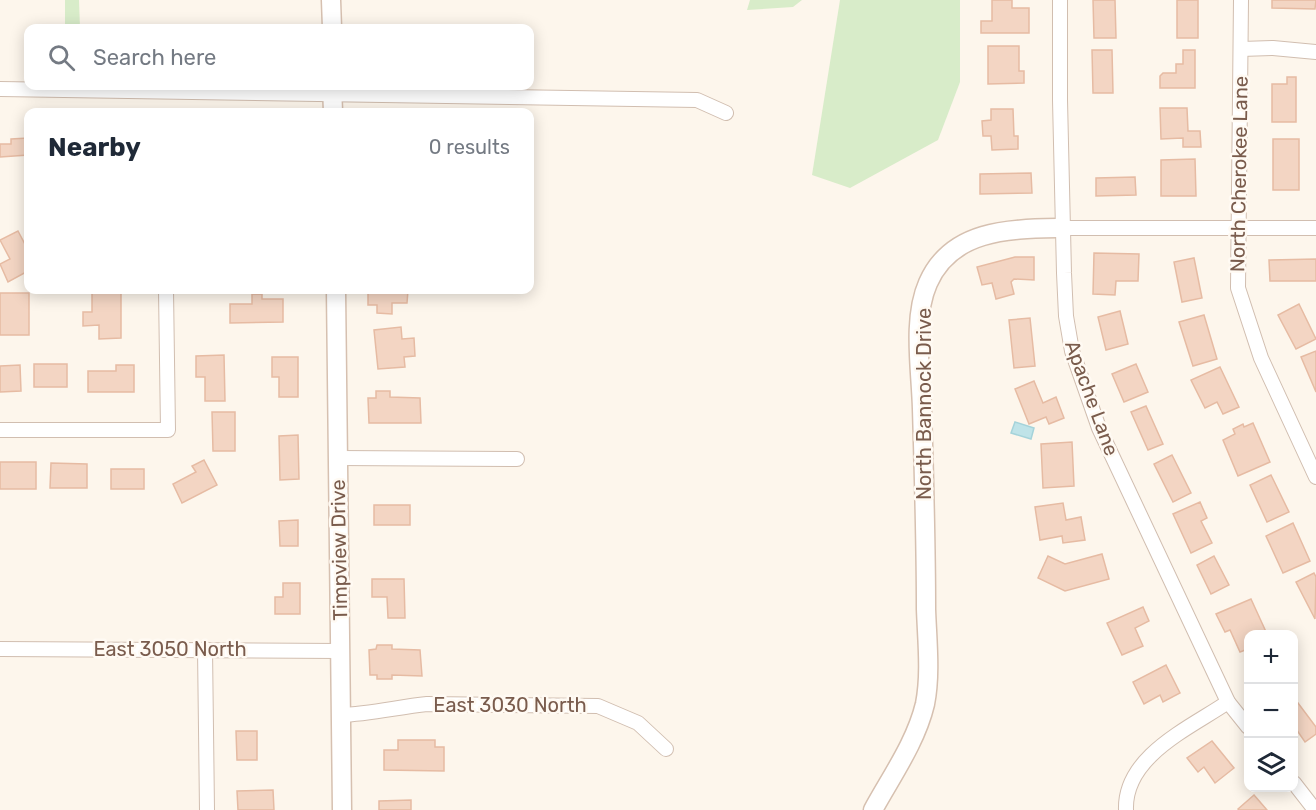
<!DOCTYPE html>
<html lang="en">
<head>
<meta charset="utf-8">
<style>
  :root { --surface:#fff; --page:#f6f6f7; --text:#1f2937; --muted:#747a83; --line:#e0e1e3 }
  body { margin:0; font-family:Rubik,sans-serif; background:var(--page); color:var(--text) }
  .controls { position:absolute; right:18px; bottom:18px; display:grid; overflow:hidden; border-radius:12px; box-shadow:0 3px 15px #0003 }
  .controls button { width:54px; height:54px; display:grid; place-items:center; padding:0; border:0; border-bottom:2px solid var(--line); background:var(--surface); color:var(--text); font:30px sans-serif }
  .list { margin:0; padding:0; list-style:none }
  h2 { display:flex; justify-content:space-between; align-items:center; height:78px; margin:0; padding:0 24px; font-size:26px }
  h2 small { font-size:20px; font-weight:400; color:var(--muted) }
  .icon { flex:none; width:33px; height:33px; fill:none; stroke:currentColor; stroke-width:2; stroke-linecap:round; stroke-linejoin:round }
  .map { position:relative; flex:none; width:1316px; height:810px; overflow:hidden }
  .search { position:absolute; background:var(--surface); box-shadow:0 3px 15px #0003; left:24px; top:24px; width:510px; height:66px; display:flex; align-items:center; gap:15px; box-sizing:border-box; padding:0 21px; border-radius:12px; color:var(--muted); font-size:22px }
  .panel { position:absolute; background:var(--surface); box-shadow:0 3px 15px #0003; left:24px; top:108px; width:510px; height:186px; border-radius:12px }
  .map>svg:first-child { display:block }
  .green { fill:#d8ecc9 }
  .water { fill:#bfe3e8; stroke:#a5d3da; stroke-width:1.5 }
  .building { fill:#f3d5c3; stroke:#e6bba3; stroke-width:1.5 }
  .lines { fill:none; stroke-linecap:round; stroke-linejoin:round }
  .street-casing { stroke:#d1beb0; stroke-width:16 }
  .secondary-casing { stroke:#d6c0b0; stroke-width:21 }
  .street { stroke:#fff; stroke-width:14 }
  .secondary { stroke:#fff; stroke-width:18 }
  .labels { text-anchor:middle; stroke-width:5; stroke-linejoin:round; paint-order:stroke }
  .street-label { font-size:20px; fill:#7a5c4d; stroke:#fffaf3 }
</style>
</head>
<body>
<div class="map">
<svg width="1316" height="810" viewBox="0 0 1316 810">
  <rect width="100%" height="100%" fill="#fdf6ec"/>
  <g class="green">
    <polygon points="65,0 79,0 80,28 65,28"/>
    <polygon points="750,0 802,0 793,7 747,10"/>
    <polygon points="840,0 960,0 960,82 938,140 850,188 812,175"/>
  </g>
  <polygon class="water" points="1015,422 1034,428 1031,439 1011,433"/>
  <g class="building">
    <polygon points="992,0 1012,0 1012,8 1029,8 1029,33 981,33 981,21 992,21"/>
    <polygon points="1093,0 1115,0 1116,38 1094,38"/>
    <rect x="1177" y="0" width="21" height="38"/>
    <polygon points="1272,0 1316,0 1315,9 1272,8"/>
    <polygon points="988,46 1019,46 1019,71 1024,71 1024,83 988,84"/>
    <polygon points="1092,50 1112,50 1113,93 1093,93"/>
    <polygon points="1183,50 1195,50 1195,88 1160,88 1160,76 1163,73 1176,73 1176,64 1183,64"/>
    <polygon points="1287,77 1296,77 1296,122 1272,122 1272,84 1287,84"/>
    <polygon points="1160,108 1187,108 1188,131 1200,131 1201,147 1183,147 1183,138 1161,139"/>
    <polygon points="991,109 1013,109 1014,136 1018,136 1018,149 992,150 991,136 983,136 982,121 991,120"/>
    <polygon points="28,138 28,155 0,157 0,144 11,144 11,139"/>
    <rect x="1273" y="139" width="26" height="51"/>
    <polygon points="1195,159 1196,196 1161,196 1161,160"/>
    <polygon points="1031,173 1032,193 980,194 980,174"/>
    <polygon points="1135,177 1136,195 1096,196 1096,178"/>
    <polygon points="18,231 28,250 28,271 8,282 0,264 10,259 0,240"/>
    <polygon points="1094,253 1139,254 1138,281 1116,281 1115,295 1093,294"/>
    <polygon points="1015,257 1034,257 1034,280 1014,279 1011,282 1014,294 996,299 992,283 982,285 977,267"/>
    <polygon points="1194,258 1202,298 1182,302 1174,262"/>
    <polygon points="1316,259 1316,281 1270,281 1269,260"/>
    <polygon points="368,290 408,290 407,303 392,303 392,314 377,313 377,305 368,305"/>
    <polygon points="92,291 121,291 121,338 99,339 99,325 83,326 83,312 92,312"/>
    <rect x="0" y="293" width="29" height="42"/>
    <polygon points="252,294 262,294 262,299 283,299 283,322 230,323 230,304 252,304"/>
    <polygon points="1299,304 1316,339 1296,349 1278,315"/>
    <polygon points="1120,311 1128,344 1106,350 1098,317"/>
    <polygon points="1204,315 1217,359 1193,366 1179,322"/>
    <polygon points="1030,318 1035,366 1014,368 1009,320"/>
    <polygon points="401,327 402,339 414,338 415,356 404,357 405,367 378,369 374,330"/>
    <polygon points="1316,351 1316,392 1301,357"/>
    <polygon points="224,355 225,401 205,401 205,377 196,377 196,356"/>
    <polygon points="272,357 298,357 298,397 279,397 279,377 272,377"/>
    <rect x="34" y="364" width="33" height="23"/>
    <polygon points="1136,364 1148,392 1124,402 1112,374"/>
    <polygon points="20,365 21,391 0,392 0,366"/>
    <polygon points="116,365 134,365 134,392 88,392 88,371 116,371"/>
    <polygon points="1220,367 1239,407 1223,414 1217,402 1205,408 1191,380"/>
    <polygon points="1034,381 1043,403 1056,397 1064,418 1049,424 1046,417 1029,424 1015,389"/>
    <polygon points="376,391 390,391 390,397 420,398 421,423 369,423 368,398 376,398"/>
    <polygon points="1146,406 1163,444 1148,450 1131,412"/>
    <polygon points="212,412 235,412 235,451 213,451"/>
    <polygon points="1253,423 1270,462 1238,476 1223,440 1235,434 1233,429 1243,424 1244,427"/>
    <polygon points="298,435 299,479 280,480 279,436"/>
    <polygon points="1072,442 1074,486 1043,488 1041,444"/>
    <polygon points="1172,455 1191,493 1173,502 1154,464"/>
    <polygon points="204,460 217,485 182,503 173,484 196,472 192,466"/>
    <rect x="0" y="462" width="36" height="27"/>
    <polygon points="51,463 87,464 87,488 50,488"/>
    <rect x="111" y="469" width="33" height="20"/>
    <polygon points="1271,475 1289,512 1267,522 1250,485"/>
    <polygon points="1200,502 1207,518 1201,521 1212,543 1191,553 1173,514"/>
    <polygon points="1063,503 1066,520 1081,517 1085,540 1063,543 1062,536 1040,540 1035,507"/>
    <rect x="374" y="505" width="36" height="20"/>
    <polygon points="298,520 298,546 280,546 279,521"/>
    <polygon points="1293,523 1310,561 1283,573 1266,536"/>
    <polygon points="1102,554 1109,579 1065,591 1038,578 1048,556 1065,564"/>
    <polygon points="1214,556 1229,585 1211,594 1197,565"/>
    <polygon points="1314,573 1316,577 1315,619 1296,582"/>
    <polygon points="372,579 404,579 405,618 388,618 387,597 372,597"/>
    <polygon points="283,583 300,583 300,614 275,614 275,597 283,597"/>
    <polygon points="1251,599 1267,634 1248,634 1248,649 1240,652 1230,630 1225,632 1216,614"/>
    <polygon points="1143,607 1149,621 1135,628 1143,646 1122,655 1107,623"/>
    <polygon points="377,645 392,645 392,649 420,650 422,676 392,675 392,679 377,679 377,675 370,675 369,650 376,649"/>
    <polygon points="1166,665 1180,693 1163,702 1160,695 1144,704 1133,682"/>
    <polygon points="1295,699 1316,727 1316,734 1305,742 1294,726 1294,700"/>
    <polygon points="236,731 257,731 257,760 237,760"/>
    <polygon points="398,740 435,740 435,747 444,747 444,771 384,770 384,750 398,750"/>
    <polygon points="1212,741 1234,768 1215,783 1204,767 1198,772 1187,758"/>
    <polygon points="273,790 274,810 238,810 237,791"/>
    <polygon points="1254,795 1267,810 1239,810 1238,809"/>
    <polygon points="411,800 411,810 379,810 379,801"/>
  </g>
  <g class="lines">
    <g class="street-casing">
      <g id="street">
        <polyline points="1060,0 1060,100 1064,273 1066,316 1072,351 1099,428 1228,702 1248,727"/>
        <polyline points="1241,0 1238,288 1261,358 1316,477"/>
        <polyline points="1241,49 1273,48 1316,52"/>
        <polyline points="0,89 697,100 726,113"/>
        <polyline points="1063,228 1316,228"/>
        <polyline points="0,430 168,430 166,290"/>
        <polyline points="337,458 517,459"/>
        <polyline points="0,649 340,651"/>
        <polyline points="205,649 207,810"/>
        <path d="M340,715C370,714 398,707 427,704L598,706L638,723L666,749"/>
        <polyline points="1294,783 1315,810"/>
        <path d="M1126,810C1124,756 1190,728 1228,702"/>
      </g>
    </g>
    <g class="secondary-casing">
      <g id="secondary">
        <polyline points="331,0 332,28"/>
        <polyline points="332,86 333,112"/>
        <polyline points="336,290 342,810"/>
        <path d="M873,810C891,777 916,742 925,704C931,674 927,639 926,609C926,542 924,475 922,409C921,370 912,319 928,283C952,228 1012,229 1063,228"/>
      </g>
    </g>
    <use href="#street" class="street"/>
    <use href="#secondary" class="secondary"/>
  </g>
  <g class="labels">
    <g class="street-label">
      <text transform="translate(1239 174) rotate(-89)" y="7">North Cherokee Lane</text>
      <text transform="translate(1092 398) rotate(70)" y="7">Apache Lane</text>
      <text transform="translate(924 404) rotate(-90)" y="7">North Bannock Drive</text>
      <text transform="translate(339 550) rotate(-91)" y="7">Timpview Drive</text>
      <text x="170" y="656">East 3050 North</text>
      <text x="510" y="712">East 3030 North</text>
    </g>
  </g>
</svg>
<div class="controls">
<button>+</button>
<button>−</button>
<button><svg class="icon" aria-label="layers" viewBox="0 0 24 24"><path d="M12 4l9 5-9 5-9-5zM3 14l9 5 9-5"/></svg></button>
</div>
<div class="search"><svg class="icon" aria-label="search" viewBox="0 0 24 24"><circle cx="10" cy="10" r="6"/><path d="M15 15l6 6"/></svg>Search here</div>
<section class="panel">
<h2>Nearby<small>0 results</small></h2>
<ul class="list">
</ul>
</section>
</div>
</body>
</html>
